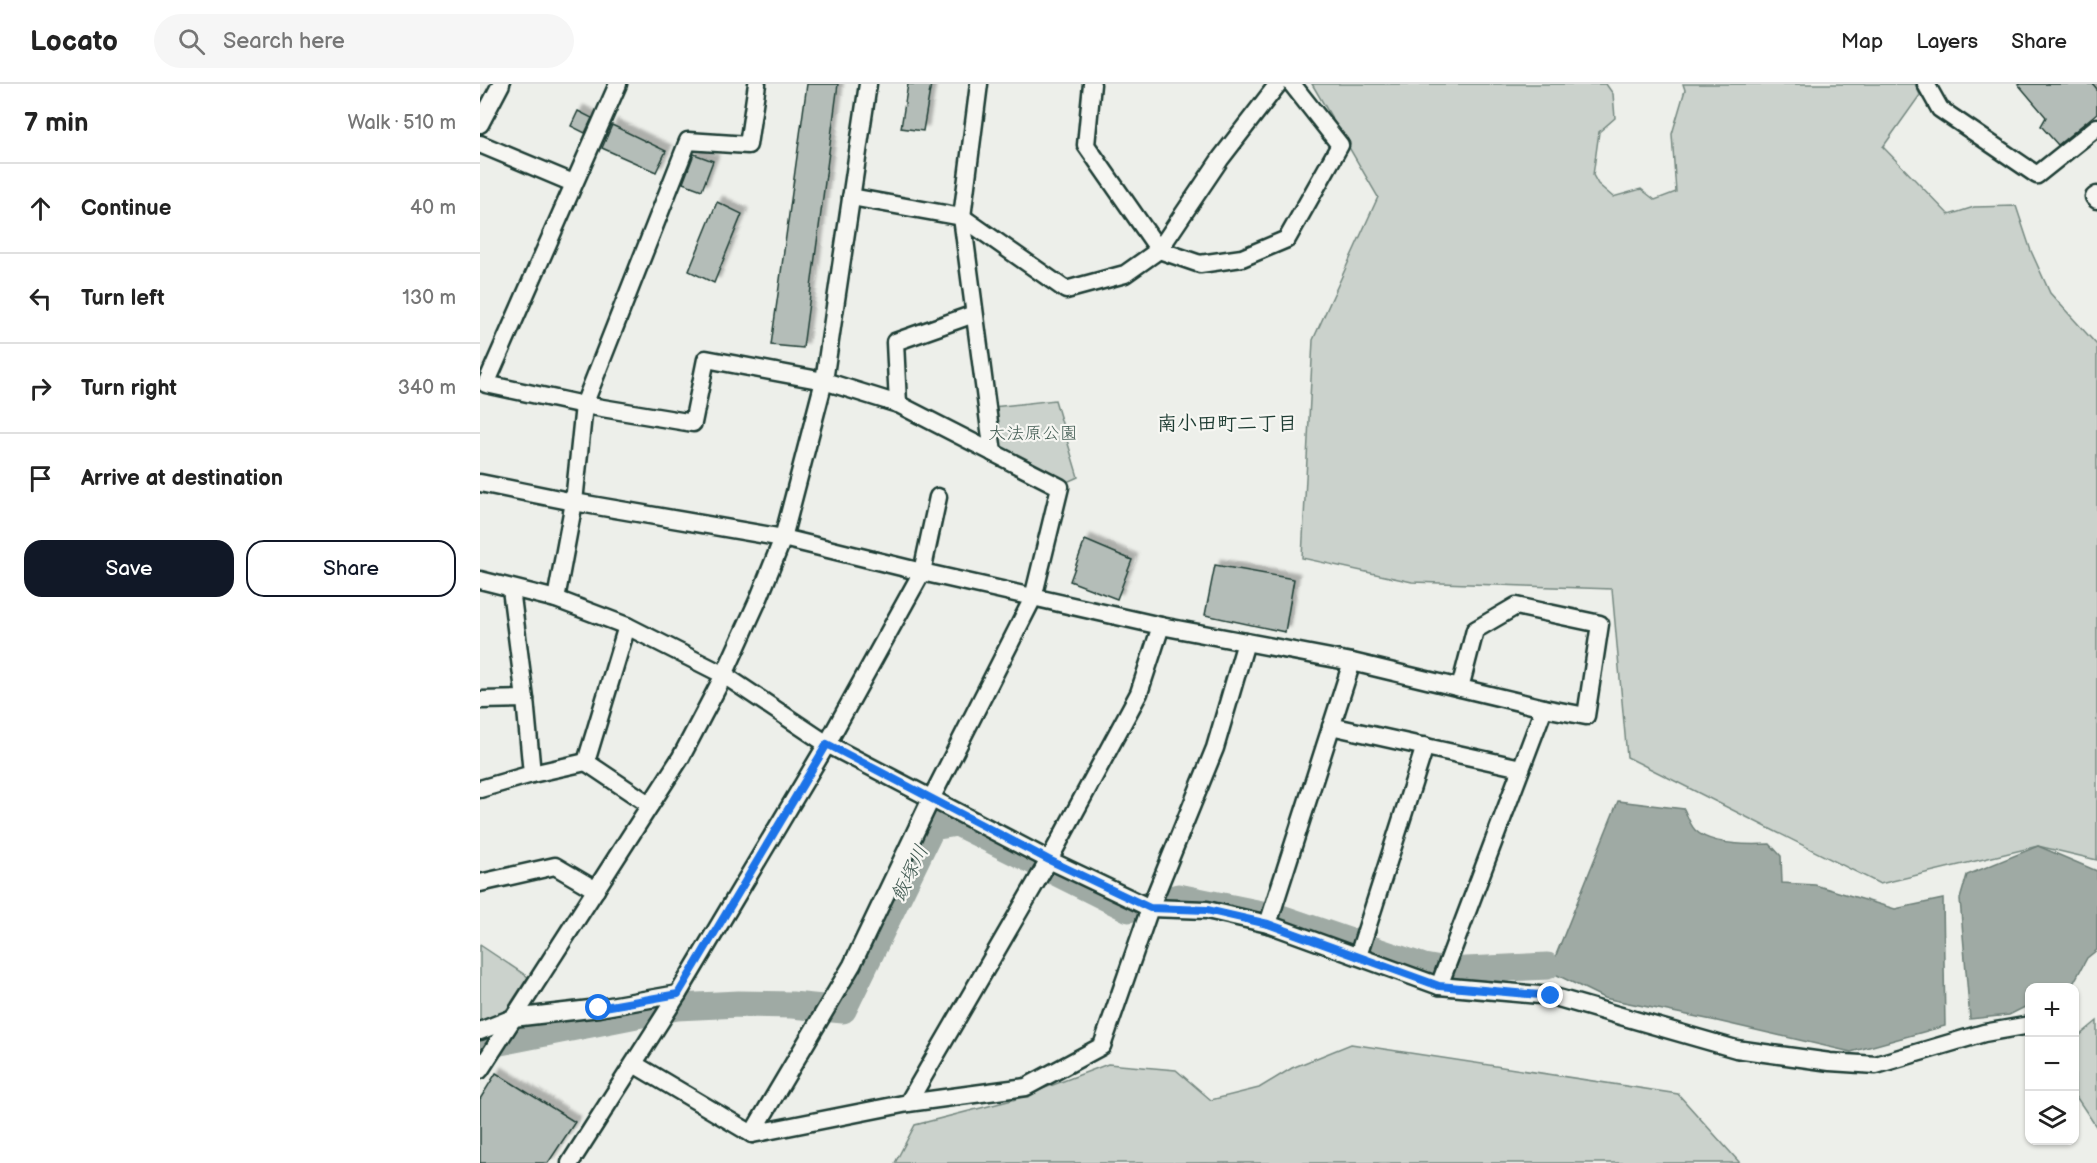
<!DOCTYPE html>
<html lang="en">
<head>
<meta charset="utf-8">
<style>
  :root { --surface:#fff; --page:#f6f6f6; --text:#222; --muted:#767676; --line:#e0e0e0; --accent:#111827 }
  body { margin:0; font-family:"Balsamiq Sans","Klee One",sans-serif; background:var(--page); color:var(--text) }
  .controls { position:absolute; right:18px; bottom:18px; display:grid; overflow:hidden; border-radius:12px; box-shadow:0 2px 4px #0004 }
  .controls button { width:54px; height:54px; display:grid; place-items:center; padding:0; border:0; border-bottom:2px solid var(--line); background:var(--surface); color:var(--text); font:30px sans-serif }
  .stop { position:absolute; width:18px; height:18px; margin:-14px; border:4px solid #1a73e8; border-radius:50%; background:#fff }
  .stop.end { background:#1a73e8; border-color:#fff; box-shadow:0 2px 6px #0008 }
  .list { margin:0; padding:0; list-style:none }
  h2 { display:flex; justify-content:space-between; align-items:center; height:78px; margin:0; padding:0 24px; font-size:26px }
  h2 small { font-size:20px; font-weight:400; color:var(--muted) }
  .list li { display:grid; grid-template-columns:39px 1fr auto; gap:18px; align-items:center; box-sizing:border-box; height:90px; padding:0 24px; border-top:2px solid var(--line) }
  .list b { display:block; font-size:22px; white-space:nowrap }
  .list em { font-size:20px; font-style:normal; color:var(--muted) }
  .actions { display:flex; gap:12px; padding:18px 24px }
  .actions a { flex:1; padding:14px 0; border:2px solid var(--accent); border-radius:18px; text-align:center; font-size:21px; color:var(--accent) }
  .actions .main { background:var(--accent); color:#fff }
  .icon { flex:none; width:33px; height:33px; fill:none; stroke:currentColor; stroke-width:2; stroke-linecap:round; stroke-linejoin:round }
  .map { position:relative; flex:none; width:1617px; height:1079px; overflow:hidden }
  header { display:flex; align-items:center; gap:36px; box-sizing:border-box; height:84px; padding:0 30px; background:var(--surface); border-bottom:2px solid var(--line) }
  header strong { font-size:28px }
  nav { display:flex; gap:33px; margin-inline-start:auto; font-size:21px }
  .search { width:420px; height:54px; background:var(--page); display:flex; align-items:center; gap:15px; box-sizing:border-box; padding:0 21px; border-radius:33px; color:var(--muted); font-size:22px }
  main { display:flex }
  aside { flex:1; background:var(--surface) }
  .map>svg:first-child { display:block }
  .green { fill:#cbd2cc; stroke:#758880; stroke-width:1.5 }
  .water { fill:#9faaa4; stroke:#6c7e77; stroke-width:1.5 }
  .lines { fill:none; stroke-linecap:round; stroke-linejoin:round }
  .river { stroke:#9faaa4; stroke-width:27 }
  .building { fill:#b4bdb8; stroke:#1f3d34; stroke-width:1.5; filter:url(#shadow) }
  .minor-casing { stroke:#1f3d34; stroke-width:21 }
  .minor { stroke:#f6f6f2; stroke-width:16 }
  .route { stroke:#1a73e8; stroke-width:8 }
  .labels { text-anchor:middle; stroke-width:4.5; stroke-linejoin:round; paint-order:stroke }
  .park-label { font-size:18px; fill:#415b52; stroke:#f6f6f2 }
  .neighbourhood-label { font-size:20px; font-weight:bold; fill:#1f3d34; stroke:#f6f6f2 }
  .water-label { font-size:20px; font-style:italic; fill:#3f5850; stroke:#f6f6f2 }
</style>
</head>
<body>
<header>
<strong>Locato</strong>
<div class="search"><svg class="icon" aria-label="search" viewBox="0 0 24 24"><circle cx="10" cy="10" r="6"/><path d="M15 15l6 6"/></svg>Search here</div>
<nav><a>Map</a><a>Layers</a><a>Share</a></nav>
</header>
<main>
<aside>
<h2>7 min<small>Walk · 510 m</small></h2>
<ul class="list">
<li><svg class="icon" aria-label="ahead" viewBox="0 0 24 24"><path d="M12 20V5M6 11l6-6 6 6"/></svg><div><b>Continue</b></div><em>40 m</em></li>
<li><svg class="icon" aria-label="left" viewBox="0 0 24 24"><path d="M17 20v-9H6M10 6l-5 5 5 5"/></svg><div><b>Turn left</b></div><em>130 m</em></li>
<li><svg class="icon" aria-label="right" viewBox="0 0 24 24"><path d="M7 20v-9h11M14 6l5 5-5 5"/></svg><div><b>Turn right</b></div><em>340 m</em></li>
<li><svg class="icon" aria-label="arrive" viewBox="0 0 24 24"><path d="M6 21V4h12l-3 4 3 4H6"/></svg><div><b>Arrive at destination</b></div></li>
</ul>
<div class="actions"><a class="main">Save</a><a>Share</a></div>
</aside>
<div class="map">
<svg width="1617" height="1079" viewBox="0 0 1617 1079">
  <defs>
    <filter id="shadow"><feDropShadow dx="5.5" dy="-5.5" stdDeviation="1.5" flood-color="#0004"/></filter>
  </defs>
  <rect width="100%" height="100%" fill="#edefea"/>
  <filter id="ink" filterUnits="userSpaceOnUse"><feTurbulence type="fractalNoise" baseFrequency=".0167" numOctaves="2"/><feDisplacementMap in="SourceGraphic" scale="12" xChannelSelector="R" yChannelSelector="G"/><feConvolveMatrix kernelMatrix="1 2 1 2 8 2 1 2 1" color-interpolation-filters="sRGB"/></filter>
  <g filter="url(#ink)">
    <g class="green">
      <polygon points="832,0 1126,0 1133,10 1135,34 1119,48 1113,91 1118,100 1133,113 1161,105 1175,116 1196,108 1192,50 1205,6 1203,0 1435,0 1440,11 1403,63 1469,131 1494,123 1536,122 1551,167 1570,209 1617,261 1617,776 1558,762 1400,800 1147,673 1132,505 932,498 822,474 833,256 898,113"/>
      <polygon points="575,316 598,393 587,398 520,366 513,323"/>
      <polygon points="0,861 48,893 22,933 0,940"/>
      <polygon points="1617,937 1617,1044 1595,1011 1594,956"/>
      <polygon points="871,960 1198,1010 1260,1079 415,1079 435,1041 536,1015 628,980 696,986 731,1016 779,1004 812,984"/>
    </g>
    <g class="water">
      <path d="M1138,717L1204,725C1207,731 1210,741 1215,746C1231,762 1270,761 1290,760L1301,772L1302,799L1335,801L1415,825L1463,815L1465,942L1371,968L1237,937L1124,914L1077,891L1076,871Z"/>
      <polygon points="1558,762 1617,787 1617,866 1607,874 1593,900 1586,903 1550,904 1549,921 1529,931 1490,935 1480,815 1487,791"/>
    </g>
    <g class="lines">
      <polyline class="river" points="0,962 197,923 259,920 312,921 363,926 452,743 477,739 649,825 698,813 801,834 944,883 966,887 1067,882"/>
    </g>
    <g class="building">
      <polygon points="327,0 358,0 323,264 291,261"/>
      <polygon points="428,0 451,0 443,47 421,44"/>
      <polygon points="1538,0 1613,0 1617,5 1617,29 1578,61 1561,42 1566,33"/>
      <polygon points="98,27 112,34 105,49 91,42"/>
      <polygon points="132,41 186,67 176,88 122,64"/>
      <polygon points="214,70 233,77 222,106 203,99"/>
      <polygon points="237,118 262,130 234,199 209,187"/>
      <polygon points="605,456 652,476 637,515 590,497"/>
      <polygon points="735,481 814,495 805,548 725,531"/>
      <polygon points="16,989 95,1038 68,1079 0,1079 0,1015"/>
    </g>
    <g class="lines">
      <g class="minor-casing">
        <g id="minor">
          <polyline points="138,0 6,300 104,321 213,339 226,275 344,297 418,320 580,403 553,514 451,715 372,881 272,1050"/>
          <polyline points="499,0 482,133 513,369"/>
          <polyline points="612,0 606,61 679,166 720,180 762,174 807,155 860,61 812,0"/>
          <polyline points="1446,0 1460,25 1557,91 1617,43"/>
          <polyline points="0,40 21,0"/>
          <polyline points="0,60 93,99"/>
          <polyline points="1617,111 1614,113 1617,116"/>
          <polyline points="371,113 482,133 586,206 645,190 679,166 741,74 798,0"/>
          <polyline points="418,320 415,258 494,230"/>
          <polyline points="0,399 94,418 303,454 442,488 681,542 872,578 1064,624 1106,632 1120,540 1036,522 995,546 980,604"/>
          <polyline points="0,496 76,515 147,542 244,591 347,660 569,776 670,824 727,826 788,840 959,902 1071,912 1256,965 1350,978 1396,981 1504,949 1550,941"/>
          <polyline points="76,515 94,418 104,321 208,57 268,61 277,0"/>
          <polyline points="147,542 106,678 170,721"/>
          <polyline points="0,616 45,615"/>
          <polyline points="851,642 1041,684"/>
          <polyline points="52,690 106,678"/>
          <polyline points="0,705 52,690 45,615 31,505"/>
          <polyline points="0,799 75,782 116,806"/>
          <polyline points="788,840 872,578"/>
          <polyline points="878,872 945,662"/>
          <polyline points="959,902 1064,624"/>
          <polyline points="0,947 33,934 119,924 198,910"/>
          <polyline points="154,980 272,1050 428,1019 569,776 659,609 681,542"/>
          <polyline points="0,986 201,673 244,591 279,514 303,454 344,297 388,0"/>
          <polyline points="428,1019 546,1003 622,962 670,824 735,664 766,558"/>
          <polyline points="90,1079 198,910 347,660 442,488 458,413"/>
        </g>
      </g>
      <use href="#minor" class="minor"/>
    </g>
  </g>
  <g class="lines" filter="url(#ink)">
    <polyline class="route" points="119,924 198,910 347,660 569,776 670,824 727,826 788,840 959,902 1071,912"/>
  </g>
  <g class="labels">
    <g class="park-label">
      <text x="553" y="355">大法原公園</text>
    </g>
    <g class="neighbourhood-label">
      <text x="747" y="346">南小田町二丁目</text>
    </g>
    <g class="water-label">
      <text transform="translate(429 789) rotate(-64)" y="7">飯塚川</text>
    </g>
  </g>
</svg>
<div class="controls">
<button>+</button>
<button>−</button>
<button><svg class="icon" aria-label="layers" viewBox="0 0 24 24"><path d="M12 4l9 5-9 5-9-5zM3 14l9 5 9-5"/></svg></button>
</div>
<div class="stop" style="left:119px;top:924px"></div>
<div class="stop end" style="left:1071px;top:912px"></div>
</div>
</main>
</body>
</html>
